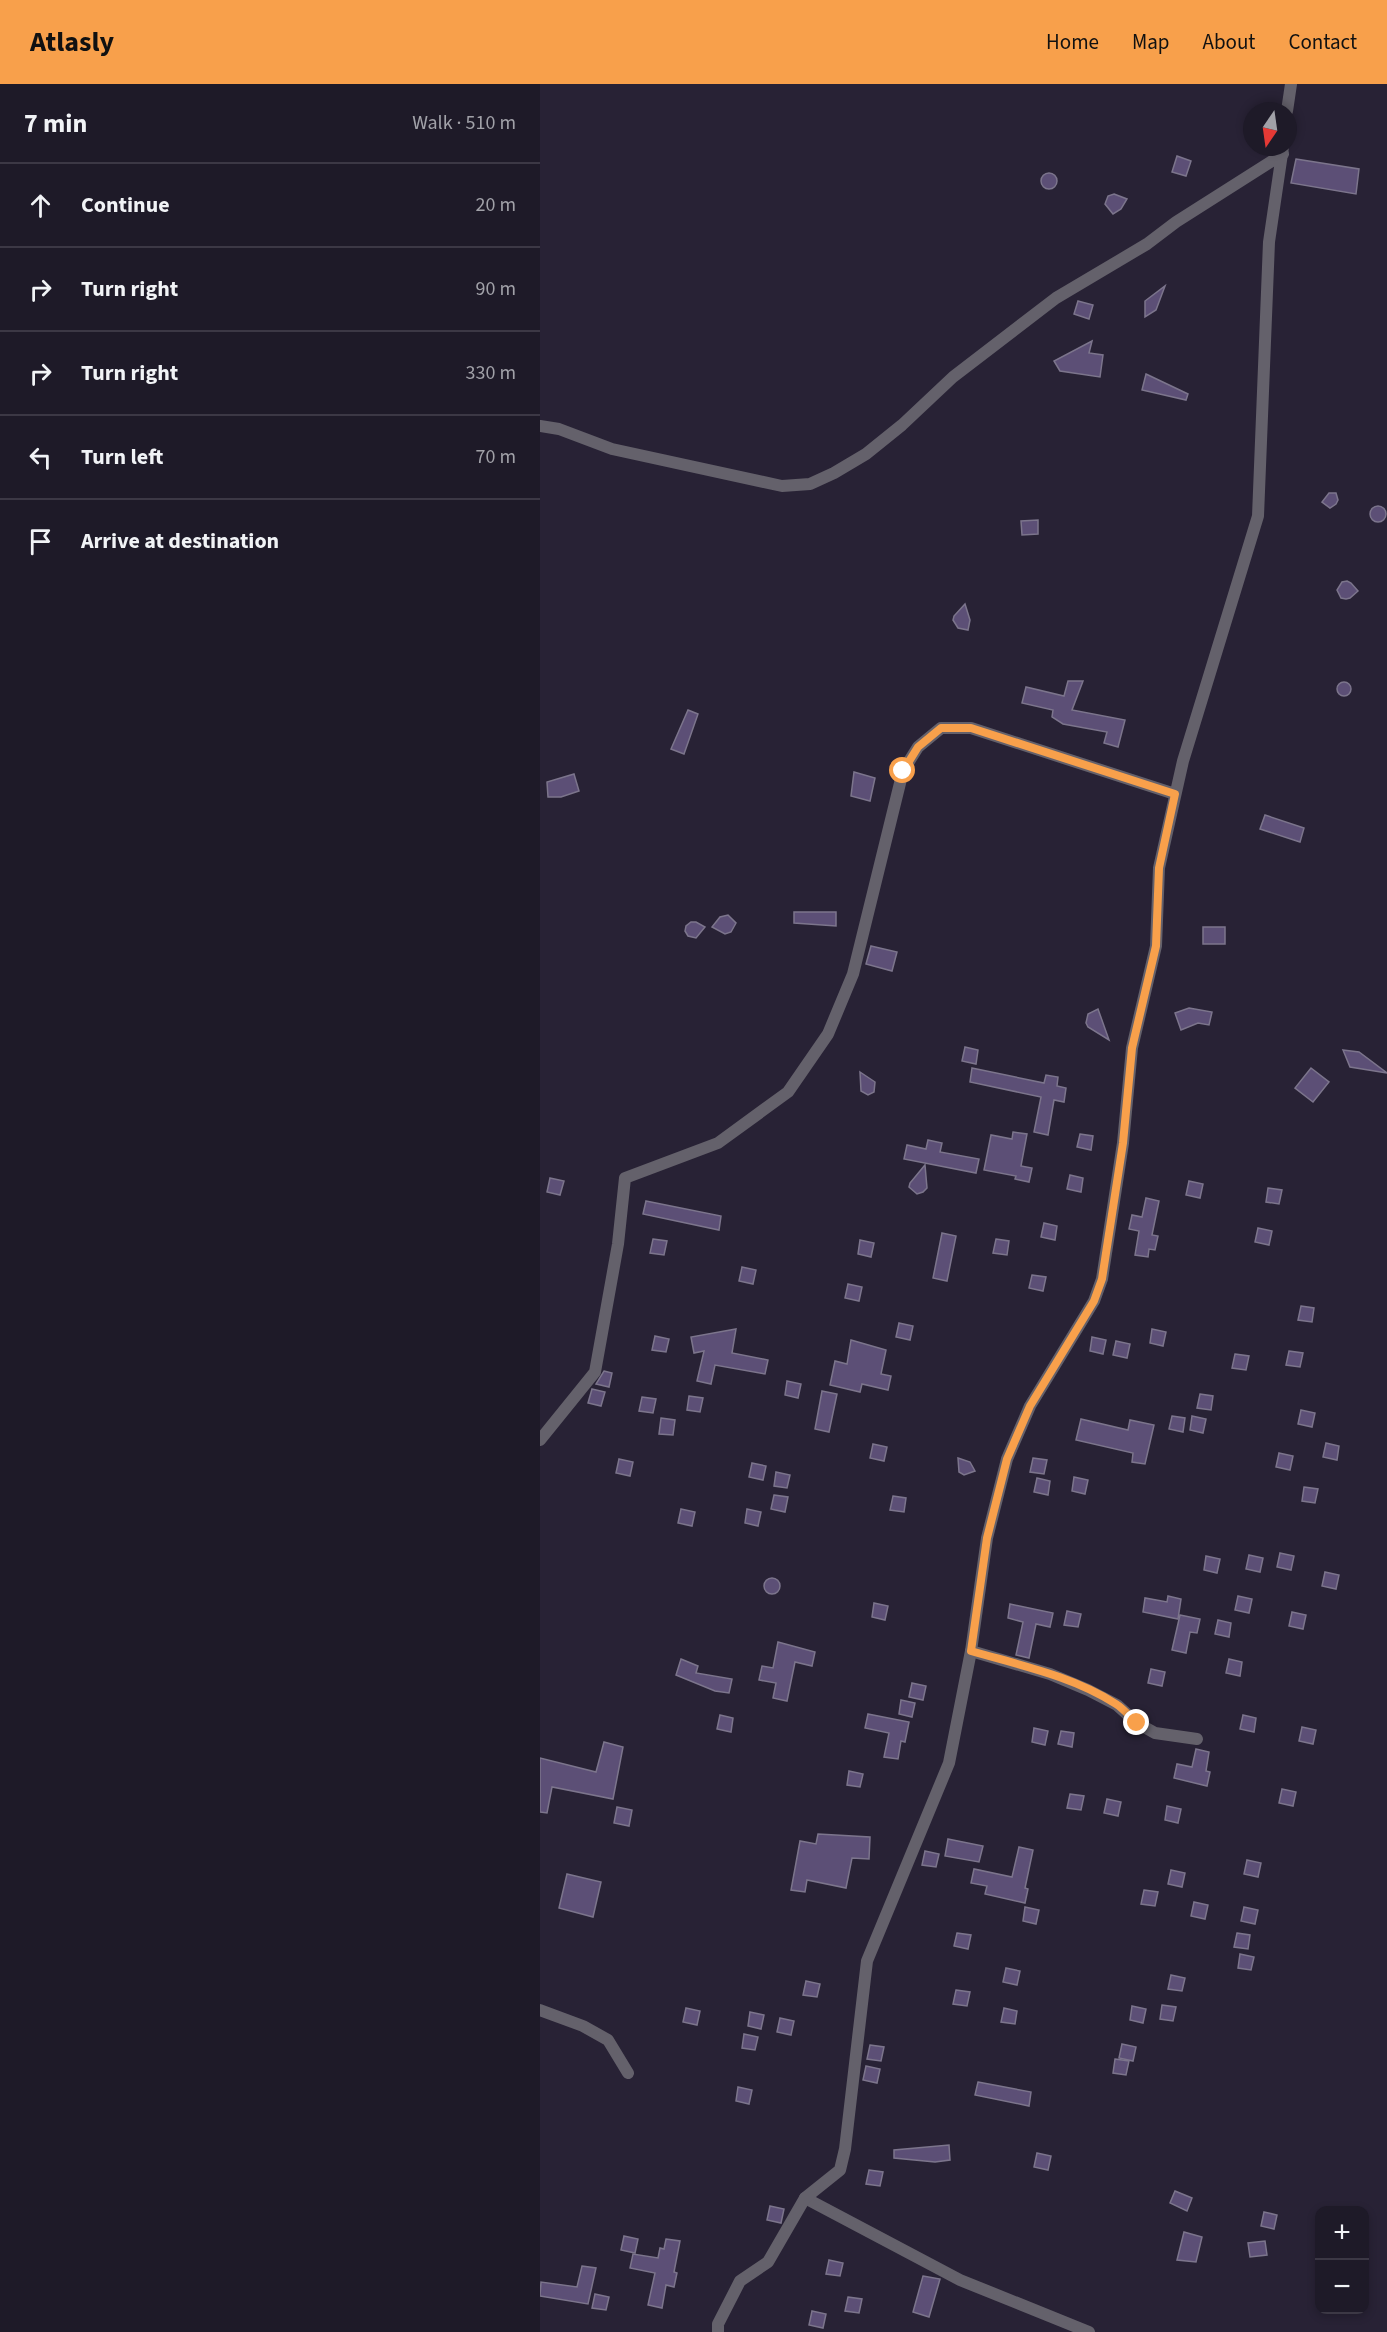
<!DOCTYPE html>
<html lang="en">
<head>
<meta charset="utf-8">
<style>
  :root { --surface:#1e1a28; --page:#262330; --text:#f1f3f6; --muted:#a1a1a8; --line:#3c3845; --accent:#f8a04b }
  body { margin:0; font-family:"Source Sans 3",sans-serif; background:var(--page); color:var(--text) }
  .controls { position:absolute; right:18px; bottom:18px; display:grid; overflow:hidden; border-radius:12px; box-shadow:0 3px 9px #0003 }
  .controls button { width:54px; height:54px; display:grid; place-items:center; padding:0; border:0; border-bottom:2px solid var(--line); background:var(--surface); color:var(--text); font:30px sans-serif }
  .compass { position:absolute; left:703px; top:18px; width:54px; height:54px; border-radius:50%; background:var(--surface); box-shadow:0 3px 9px #0003; rotate:193deg }
  .stop { position:absolute; width:18px; height:18px; margin:-14px; border:4px solid #f8a04b; border-radius:50%; background:#fff }
  .stop.end { background:#f8a04b; border-color:#fff; box-shadow:0 2px 6px #0008 }
  .list { margin:0; padding:0; list-style:none }
  h2 { display:flex; justify-content:space-between; align-items:center; height:78px; margin:0; padding:0 24px; font-size:26px }
  h2 small { font-size:20px; font-weight:400; color:var(--muted) }
  .list li { display:grid; grid-template-columns:39px 1fr auto; gap:18px; align-items:center; box-sizing:border-box; height:84px; padding:0 24px; border-top:2px solid var(--line) }
  .list b { display:block; font-size:22px; white-space:nowrap }
  .list em { font-size:20px; font-style:normal; color:var(--muted) }
  .icon { flex:none; width:33px; height:33px; fill:none; stroke:currentColor; stroke-width:2; stroke-linecap:round; stroke-linejoin:round }
  .map { position:relative; flex:none; width:847px; height:2248px; overflow:hidden }
  header { display:flex; align-items:center; gap:36px; box-sizing:border-box; height:84px; padding:0 30px; background:var(--accent); color:#111 }
  header strong { font-size:28px }
  nav { display:flex; gap:33px; margin-inline-start:auto; font-size:21px }
  main { display:flex }
  aside { flex:1; background:var(--surface) }
  .map>svg:first-child { display:block }
  .building { fill:#5c4f76; stroke:#7c758c; stroke-width:1.5 }
  .lines { fill:none; stroke-linecap:round; stroke-linejoin:round }
  .minor { stroke:#64616b; stroke-width:12 }
  .route { stroke:#f8a04b; stroke-width:8 }
</style>
</head>
<body>
<header>
<strong>Atlasly</strong>
<nav><a>Home</a><a>Map</a><a>About</a><a>Contact</a></nav>
</header>
<main>
<aside>
<h2>7 min<small>Walk · 510 m</small></h2>
<ul class="list">
<li><svg class="icon" aria-label="ahead" viewBox="0 0 24 24"><path d="M12 20V5M6 11l6-6 6 6"/></svg><div><b>Continue</b></div><em>20 m</em></li>
<li><svg class="icon" aria-label="right" viewBox="0 0 24 24"><path d="M7 20v-9h11M14 6l5 5-5 5"/></svg><div><b>Turn right</b></div><em>90 m</em></li>
<li><svg class="icon" aria-label="right" viewBox="0 0 24 24"><path d="M7 20v-9h11M14 6l5 5-5 5"/></svg><div><b>Turn right</b></div><em>330 m</em></li>
<li><svg class="icon" aria-label="left" viewBox="0 0 24 24"><path d="M17 20v-9H6M10 6l-5 5 5 5"/></svg><div><b>Turn left</b></div><em>70 m</em></li>
<li><svg class="icon" aria-label="arrive" viewBox="0 0 24 24"><path d="M6 21V4h12l-3 4 3 4H6"/></svg><div><b>Arrive at destination</b></div></li>
</ul>
</aside>
<div class="map">
<svg width="847" height="2248" viewBox="0 0 847 2248">
  <rect width="100%" height="100%" fill="#282235"/>
  <g class="building">
    <polygon points="637,72 651,77 646,92 632,88"/>
    <polygon points="756,75 819,85 816,110 751,99"/>
    <circle cx="509" cy="97" r="8"/>
    <polygon points="574,110 587,115 581,125 573,130 565,120 568,112"/>
    <polygon points="625,202 616,226 605,233 605,217"/>
    <polygon points="538,217 553,221 549,235 534,230"/>
    <polygon points="552,257 549,269 563,271 560,293 520,287 514,277"/>
    <polygon points="606,290 648,310 646,316 602,306"/>
    <polygon points="789,409 796,409 798,416 796,420 790,424 782,418"/>
    <circle cx="838" cy="430" r="8"/>
    <polygon points="498,436 498,450 482,451 481,437"/>
    <polygon points="807,497 811,499 818,507 810,514 806,515 801,514 797,506 802,498"/>
    <polygon points="425,520 430,536 428,546 418,544 413,536 414,532"/>
    <polygon points="528,597 543,597 532,626 585,636 578,663 564,659 567,648 523,640 512,633 513,626 482,619 486,603 524,612"/>
    <circle cx="804" cy="605" r="7"/>
    <polygon points="148,626 158,630 144,670 131,665"/>
    <polygon points="314,688 335,694 330,717 311,712"/>
    <polygon points="34,690 39,707 21,713 8,713 7,698"/>
    <polygon points="725,731 764,744 760,758 720,745"/>
    <polygon points="254,828 296,828 296,842 254,839"/>
    <polygon points="188,831 196,839 191,848 185,850 172,843 180,833"/>
    <polygon points="151,838 156,838 165,843 156,854 148,852 145,847 146,842"/>
    <rect x="663" y="843" width="22" height="17"/>
    <polygon points="331,862 357,868 352,887 326,880"/>
    <polygon points="649,924 672,928 669,941 658,939 641,946 635,929"/>
    <polygon points="558,925 569,956 548,943 546,939 548,930"/>
    <polygon points="425,963 438,966 436,980 422,977"/>
    <polygon points="803,966 819,968 847,989 810,983"/>
    <polygon points="432,984 504,999 506,991 518,993 517,1002 526,1004 524,1018 514,1016 508,1051 494,1048 501,1013 430,998"/>
    <polygon points="771,984 789,998 773,1018 755,1004"/>
    <polygon points="320,988 335,998 334,1008 328,1011 321,1007"/>
    <polygon points="473,1048 487,1050 481,1082 492,1084 489,1098 475,1095 476,1092 444,1086 451,1051 472,1055"/>
    <polygon points="540,1050 553,1052 551,1066 537,1063"/>
    <polygon points="388,1056 402,1059 400,1068 439,1075 436,1089 364,1075 367,1061 386,1065"/>
    <polygon points="385,1081 387,1104 383,1108 377,1110 369,1103 370,1099"/>
    <polygon points="530,1091 543,1094 541,1108 527,1105"/>
    <polygon points="10,1094 24,1097 20,1111 7,1108"/>
    <polygon points="649,1097 663,1100 660,1114 646,1111"/>
    <polygon points="728,1104 742,1106 739,1120 726,1118"/>
    <polygon points="606,1114 619,1117 612,1151 618,1152 615,1166 609,1165 608,1173 595,1171 599,1147 589,1145 592,1131 602,1133"/>
    <polygon points="106,1117 181,1132 179,1146 103,1130"/>
    <polygon points="504,1139 517,1142 515,1156 501,1153"/>
    <polygon points="718,1144 732,1147 729,1161 715,1158"/>
    <polygon points="402,1149 416,1152 407,1197 393,1194"/>
    <polygon points="113,1155 127,1157 124,1171 110,1169"/>
    <polygon points="456,1155 469,1157 467,1171 453,1169"/>
    <polygon points="320,1156 334,1159 331,1173 318,1170"/>
    <polygon points="202,1183 216,1186 213,1200 199,1197"/>
    <polygon points="492,1191 506,1193 503,1207 489,1204"/>
    <polygon points="308,1200 322,1203 319,1217 305,1214"/>
    <polygon points="761,1222 774,1224 772,1238 758,1236"/>
    <polygon points="359,1239 373,1242 370,1256 356,1253"/>
    <polygon points="196,1245 192,1269 228,1276 225,1290 175,1281 171,1300 157,1297 164,1267 154,1269 151,1253"/>
    <polygon points="612,1245 626,1248 623,1262 610,1259"/>
    <polygon points="115,1252 129,1255 126,1268 112,1266"/>
    <polygon points="552,1253 566,1256 563,1270 550,1267"/>
    <polygon points="311,1256 346,1266 341,1290 351,1292 348,1306 322,1300 320,1308 290,1301 295,1277 307,1280"/>
    <polygon points="576,1257 590,1260 587,1274 573,1271"/>
    <polygon points="749,1267 763,1269 760,1283 746,1281"/>
    <polygon points="695,1270 709,1272 706,1286 692,1284"/>
    <polygon points="64,1287 72,1289 69,1303 56,1300"/>
    <polygon points="247,1297 261,1300 258,1314 245,1311"/>
    <polygon points="52,1305 65,1308 61,1322 48,1319"/>
    <polygon points="282,1307 297,1310 289,1348 275,1345"/>
    <polygon points="660,1310 673,1312 671,1326 657,1324"/>
    <polygon points="149,1312 163,1314 160,1328 147,1326"/>
    <polygon points="102,1313 116,1315 113,1329 99,1327"/>
    <polygon points="761,1326 775,1329 772,1343 758,1340"/>
    <polygon points="632,1332 645,1334 643,1348 629,1345"/>
    <polygon points="652,1332 666,1335 663,1349 650,1346"/>
    <polygon points="121,1334 135,1336 133,1351 119,1350"/>
    <polygon points="541,1335 588,1346 590,1336 614,1341 605,1380 592,1378 593,1369 536,1356"/>
    <polygon points="786,1359 799,1362 797,1376 783,1373"/>
    <polygon points="333,1360 347,1363 344,1377 330,1374"/>
    <polygon points="739,1369 753,1372 750,1386 736,1383"/>
    <polygon points="418,1374 430,1378 435,1387 424,1391 419,1388"/>
    <polygon points="493,1374 507,1376 504,1390 490,1388"/>
    <polygon points="79,1375 93,1378 90,1392 76,1389"/>
    <polygon points="212,1379 226,1382 223,1396 209,1393"/>
    <polygon points="236,1388 250,1391 247,1404 234,1402"/>
    <polygon points="534,1393 548,1396 545,1410 532,1407"/>
    <polygon points="497,1394 510,1397 508,1411 494,1408"/>
    <polygon points="764,1403 778,1405 775,1419 762,1417"/>
    <polygon points="234,1411 248,1413 245,1428 231,1425"/>
    <polygon points="353,1412 366,1414 364,1428 350,1426"/>
    <polygon points="141,1425 155,1428 152,1442 138,1439"/>
    <polygon points="207,1425 221,1428 218,1442 205,1439"/>
    <polygon points="740,1469 754,1472 751,1486 737,1483"/>
    <polygon points="709,1471 723,1474 720,1488 706,1485"/>
    <polygon points="666,1472 680,1475 677,1489 664,1486"/>
    <polygon points="785,1488 799,1491 796,1505 782,1502"/>
    <circle cx="232" cy="1502" r="8"/>
    <polygon points="628,1512 641,1515 638,1535 603,1528 605,1514 627,1518"/>
    <polygon points="698,1512 712,1515 709,1529 695,1526"/>
    <polygon points="334,1519 348,1522 345,1536 332,1533"/>
    <polygon points="470,1520 513,1529 510,1543 496,1540 489,1574 476,1571 483,1538 468,1534"/>
    <polygon points="527,1527 541,1530 538,1543 524,1541"/>
    <polygon points="752,1528 766,1531 763,1545 749,1542"/>
    <polygon points="640,1531 660,1535 657,1549 650,1548 646,1569 632,1566"/>
    <polygon points="678,1536 691,1539 689,1553 675,1550"/>
    <polygon points="238,1558 275,1568 272,1582 255,1578 247,1617 233,1614 236,1599 219,1596 222,1582 233,1584"/>
    <polygon points="141,1575 158,1582 156,1589 192,1595 189,1609 175,1607 136,1591"/>
    <polygon points="689,1575 702,1578 700,1592 686,1589"/>
    <polygon points="611,1585 625,1588 622,1602 608,1599"/>
    <polygon points="372,1599 386,1602 383,1616 369,1613"/>
    <polygon points="361,1616 375,1619 372,1633 359,1630"/>
    <polygon points="328,1630 369,1638 365,1658 361,1657 358,1675 344,1673 349,1649 325,1644"/>
    <polygon points="180,1631 193,1634 191,1648 177,1645"/>
    <polygon points="703,1631 716,1634 714,1648 700,1645"/>
    <polygon points="762,1643 776,1646 773,1660 759,1657"/>
    <polygon points="494,1644 508,1647 505,1661 492,1658"/>
    <polygon points="521,1647 534,1649 532,1663 518,1660"/>
    <polygon points="64,1658 83,1663 73,1715 12,1703 7,1729 0,1728 0,1674 56,1688"/>
    <polygon points="656,1665 669,1668 666,1687 670,1688 667,1702 634,1694 637,1680 652,1683"/>
    <polygon points="309,1687 323,1690 320,1703 307,1701"/>
    <polygon points="742,1705 756,1708 753,1722 739,1719"/>
    <polygon points="530,1710 544,1712 541,1726 527,1724"/>
    <polygon points="567,1715 581,1718 578,1732 564,1729"/>
    <polygon points="627,1722 641,1725 638,1739 625,1736"/>
    <polygon points="77,1723 92,1726 89,1742 74,1739"/>
    <polygon points="278,1750 330,1753 329,1775 312,1774 306,1804 267,1796 265,1808 251,1806 260,1757 276,1760"/>
    <polygon points="408,1755 443,1762 439,1778 405,1772"/>
    <polygon points="479,1763 493,1766 485,1804 488,1805 485,1819 445,1810 447,1802 431,1799 434,1785 472,1793"/>
    <polygon points="385,1767 399,1770 396,1783 382,1781"/>
    <polygon points="707,1776 721,1779 718,1793 704,1790"/>
    <polygon points="631,1786 645,1789 642,1803 628,1800"/>
    <polygon points="27,1790 61,1798 53,1833 19,1824"/>
    <polygon points="604,1806 618,1808 615,1822 601,1820"/>
    <polygon points="654,1818 668,1821 665,1835 651,1832"/>
    <polygon points="485,1823 499,1826 496,1840 483,1837"/>
    <polygon points="704,1823 718,1826 715,1840 701,1837"/>
    <polygon points="417,1849 431,1851 428,1865 414,1862"/>
    <polygon points="697,1849 710,1851 708,1865 694,1863"/>
    <polygon points="700,1870 714,1873 711,1886 698,1884"/>
    <polygon points="466,1884 480,1887 477,1901 463,1898"/>
    <polygon points="631,1891 645,1894 642,1907 628,1905"/>
    <polygon points="266,1897 280,1900 277,1913 263,1911"/>
    <polygon points="416,1906 430,1908 427,1922 413,1920"/>
    <polygon points="622,1921 636,1923 633,1937 620,1935"/>
    <polygon points="592,1922 606,1925 603,1939 590,1936"/>
    <polygon points="146,1924 160,1927 157,1941 143,1938"/>
    <polygon points="464,1924 477,1927 475,1940 461,1938"/>
    <polygon points="210,1928 224,1931 221,1945 208,1942"/>
    <polygon points="240,1934 254,1937 251,1951 237,1948"/>
    <polygon points="204,1950 218,1953 215,1966 202,1964"/>
    <polygon points="582,1960 596,1963 593,1977 579,1974"/>
    <polygon points="330,1961 344,1963 341,1977 327,1975"/>
    <polygon points="575,1975 589,1977 586,1991 573,1989"/>
    <polygon points="326,1982 340,1985 337,1999 323,1996"/>
    <polygon points="438,1998 491,2008 489,2022 435,2011"/>
    <polygon points="198,2003 212,2006 209,2020 196,2017"/>
    <polygon points="409,2061 410,2076 395,2078 354,2074 354,2066"/>
    <polygon points="497,2069 511,2072 508,2086 494,2083"/>
    <polygon points="329,2086 343,2088 340,2102 326,2100"/>
    <polygon points="635,2107 652,2114 647,2127 630,2119"/>
    <polygon points="230,2122 244,2125 241,2139 227,2136"/>
    <polygon points="724,2128 737,2131 734,2145 721,2142"/>
    <polygon points="644,2148 662,2153 656,2178 637,2176"/>
    <polygon points="84,2152 98,2155 95,2169 81,2166"/>
    <polygon points="126,2155 140,2157 134,2188 137,2189 134,2203 126,2201 122,2224 108,2221 115,2189 90,2184 93,2170 118,2174 120,2164 124,2165"/>
    <polygon points="725,2157 727,2171 710,2173 708,2159"/>
    <polygon points="289,2176 303,2179 300,2192 286,2190"/>
    <polygon points="42,2182 56,2184 48,2220 0,2212 1,2198 37,2203"/>
    <polygon points="383,2192 400,2195 389,2233 373,2228"/>
    <polygon points="55,2210 69,2213 66,2226 52,2224"/>
    <polygon points="308,2213 322,2215 319,2229 305,2227"/>
    <polygon points="272,2227 286,2230 283,2244 269,2241"/>
  </g>
  <g class="lines">
    <g class="minor">
      <polyline points="747,27 751,0"/>
      <polyline points="0,342 19,345 72,365 242,402 270,400 294,389 326,370 362,341 413,293 516,214 607,160 636,138 743,70"/>
      <polyline points="0,1356 55,1288 78,1160 85,1094 178,1059 248,1008 288,950 313,890 363,687 378,663 401,644 431,644 635,710"/>
      <polyline points="431,1567 510,1590 548,1606 577,1621 597,1639 615,1649 657,1655"/>
      <polyline points="0,1926 43,1942 68,1956 88,1989"/>
      <polyline points="265,2114 420,2196 549,2248"/>
      <polyline points="178,2248 178,2240 200,2197 228,2178 265,2114 300,2086 305,2065 327,1877 409,1679 431,1567 447,1454 467,1375 490,1322 554,1217 562,1195 583,1059 592,964 616,862 619,784 643,677 718,432 729,158 743,63"/>
    </g>
  </g>
  <g class="lines">
    <path class="route" d="M363,687L378,663L401,644H431L635,710L619,784L616,862L592,964L583,1059L562,1195L554,1217L490,1322L467,1375L447,1454L431,1567C479,1581 533,1592 576,1620C584,1625 590,1633 597,1639"/>
  </g>
</svg>
<div class="controls">
<button>+</button>
<button>−</button>
</div>
<svg class="compass" viewBox="-18 -18 36 36"><path d="M0-13l5 13h-10z" fill="#e53935"/><path d="M0 13l5-13h-10z" fill="#a1a1a8"/></svg>
<div class="stop" style="left:363px;top:687px"></div>
<div class="stop end" style="left:597px;top:1639px"></div>
</div>
</main>
</body>
</html>
